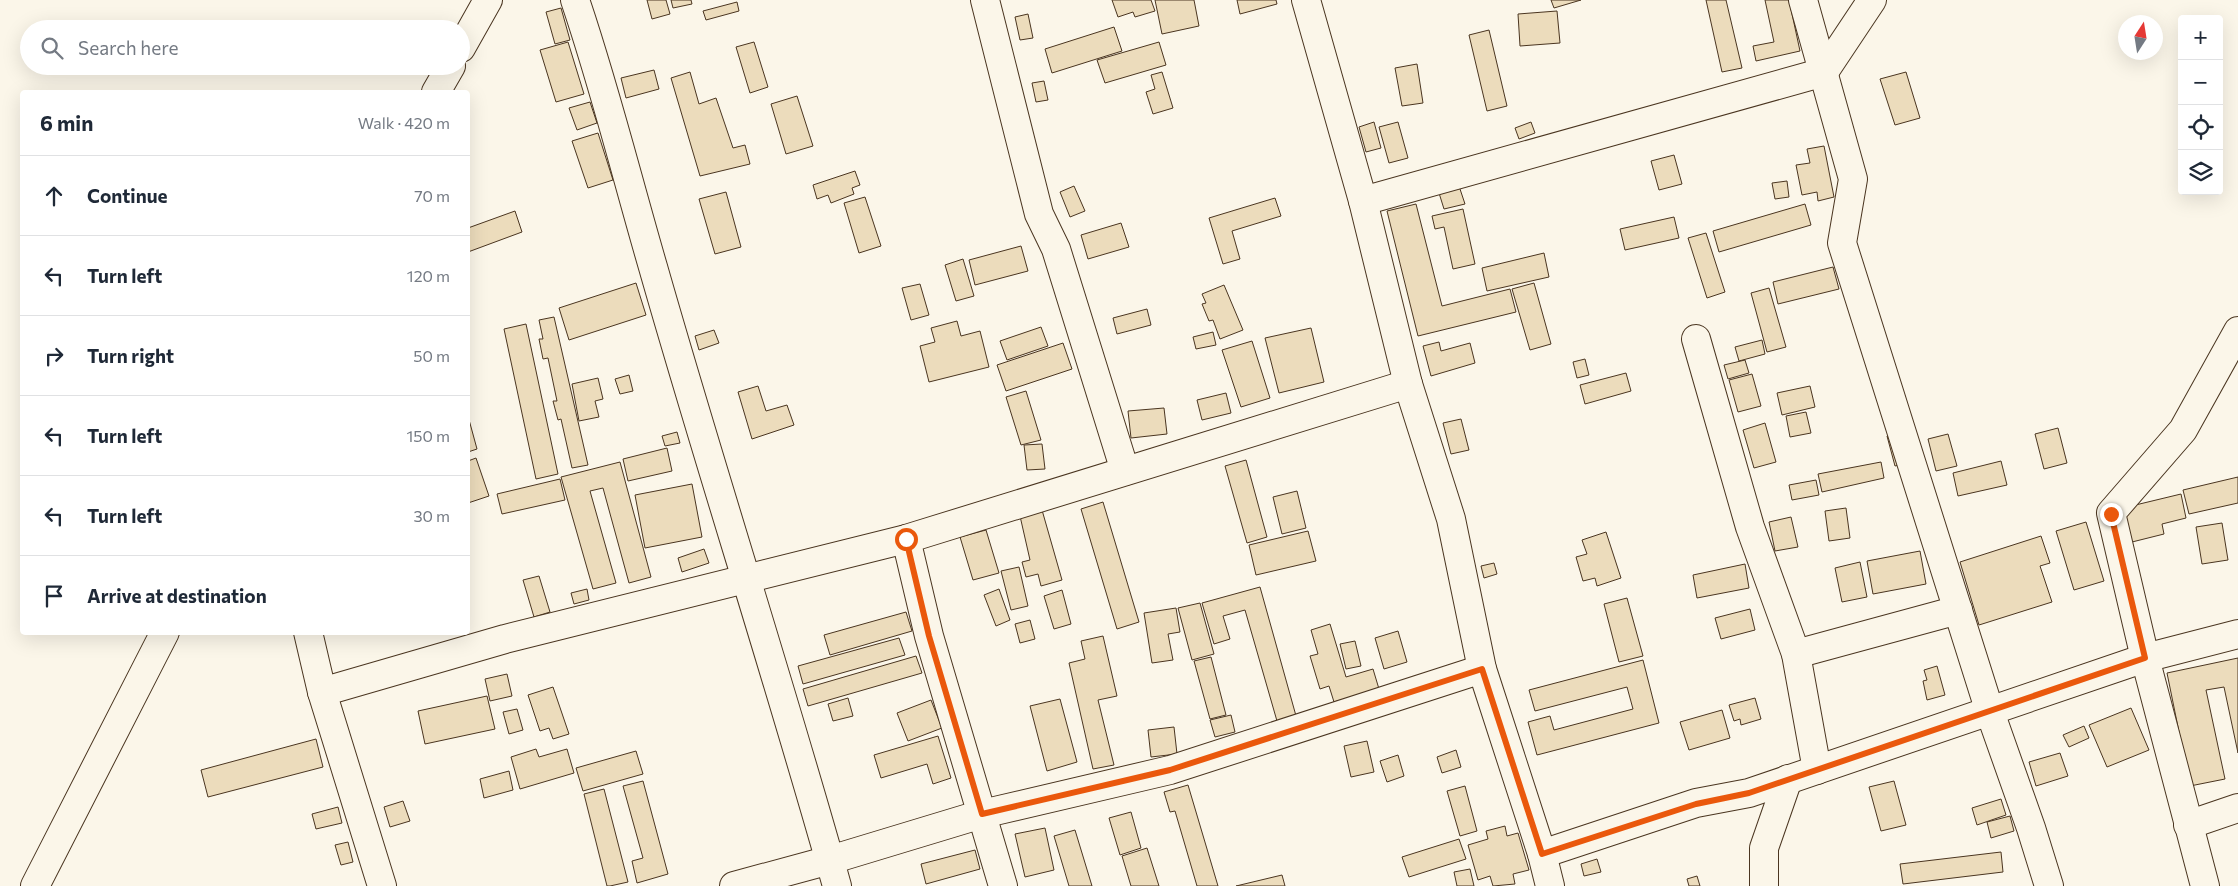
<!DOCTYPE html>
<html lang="en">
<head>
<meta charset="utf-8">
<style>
  :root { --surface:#fff; --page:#f6f6f7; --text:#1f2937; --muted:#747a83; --line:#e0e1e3 }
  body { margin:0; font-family:Commissioner,sans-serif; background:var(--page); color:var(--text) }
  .controls { position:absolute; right:15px; top:15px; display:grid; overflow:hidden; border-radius:5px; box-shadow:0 5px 20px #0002 }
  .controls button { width:45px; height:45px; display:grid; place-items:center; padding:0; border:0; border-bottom:1px solid var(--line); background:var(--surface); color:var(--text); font:25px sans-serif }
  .compass { position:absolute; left:2118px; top:15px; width:45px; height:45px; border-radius:50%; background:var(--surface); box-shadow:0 5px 20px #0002; rotate:12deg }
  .stop { position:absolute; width:15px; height:15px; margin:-11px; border:4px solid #ea580c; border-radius:50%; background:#fff }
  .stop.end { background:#ea580c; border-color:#fff; box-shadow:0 1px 5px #0008 }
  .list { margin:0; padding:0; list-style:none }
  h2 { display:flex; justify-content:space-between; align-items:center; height:65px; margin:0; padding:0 20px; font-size:21px }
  h2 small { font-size:16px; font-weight:400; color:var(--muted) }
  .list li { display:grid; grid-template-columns:32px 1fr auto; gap:15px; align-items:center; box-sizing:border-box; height:80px; padding:0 20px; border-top:1px solid var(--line) }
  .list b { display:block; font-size:19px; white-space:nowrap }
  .list em { font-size:16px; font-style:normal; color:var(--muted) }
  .icon { flex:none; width:28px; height:28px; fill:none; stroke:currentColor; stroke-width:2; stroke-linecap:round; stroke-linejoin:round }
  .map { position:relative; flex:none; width:2238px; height:886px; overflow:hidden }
  .search { position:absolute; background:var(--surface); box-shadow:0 5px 20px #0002; left:20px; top:20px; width:450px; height:55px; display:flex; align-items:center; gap:12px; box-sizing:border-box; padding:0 18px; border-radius:28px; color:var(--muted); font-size:19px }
  .panel { position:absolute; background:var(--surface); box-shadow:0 5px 20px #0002; left:20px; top:90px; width:450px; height:545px; border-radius:5px }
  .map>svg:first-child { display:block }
  .building { fill:#ecdcbc; stroke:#4a3520 }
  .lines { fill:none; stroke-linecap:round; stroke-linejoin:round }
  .minor-casing { stroke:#4a3520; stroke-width:30 }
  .major-casing { stroke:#4a3520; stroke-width:30 }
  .minor { stroke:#fbf6e9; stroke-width:28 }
  .major { stroke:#fbf6e9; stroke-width:28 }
  .route { stroke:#ea580c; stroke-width:6 }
</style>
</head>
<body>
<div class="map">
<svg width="2238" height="886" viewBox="0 0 2238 886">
  <rect width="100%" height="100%" fill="#fbf6e9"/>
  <g class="building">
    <polygon points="647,0 666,0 670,14 652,19"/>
    <polygon points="671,0 691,0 692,4 673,8"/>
    <polygon points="1112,0 1151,0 1155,11 1135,17 1133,12 1118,17"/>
    <polygon points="1155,0 1194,0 1199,26 1162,34"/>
    <polygon points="1237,0 1276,0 1277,4 1240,14"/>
    <polygon points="1551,0 1581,0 1554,8"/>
    <polygon points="1706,0 1726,0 1742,68 1722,72"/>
    <polygon points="1765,0 1789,0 1800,51 1756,61 1753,46 1774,42"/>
    <polygon points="737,2 739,11 706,20 703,11"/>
    <polygon points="561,8 570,40 555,44 546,12"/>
    <polygon points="1557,11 1560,43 1520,46 1518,14"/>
    <polygon points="1028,14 1033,38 1020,40 1015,17"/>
    <polygon points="1114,27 1122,51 1052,73 1045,49"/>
    <polygon points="1489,30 1507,106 1487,111 1469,35"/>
    <polygon points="568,42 584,94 556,102 540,50"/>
    <polygon points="754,42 768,87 750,93 736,47"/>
    <polygon points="1159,42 1166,65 1105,83 1097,60"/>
    <polygon points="1417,64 1423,103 1402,106 1395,68"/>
    <polygon points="654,70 659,89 626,98 621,78"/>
    <polygon points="690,72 699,104 716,98 733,148 745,145 750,164 700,176 671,78"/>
    <polygon points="1162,72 1173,108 1153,114 1146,92 1155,89 1151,75"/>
    <polygon points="1906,72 1920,118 1895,125 1880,79"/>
    <polygon points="1044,81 1048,100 1036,102 1032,83"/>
    <polygon points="797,96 813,146 786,154 771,104"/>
    <polygon points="590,102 597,123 577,130 569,108"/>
    <polygon points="1374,122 1381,148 1366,152 1359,127"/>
    <polygon points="1398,122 1408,158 1389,163 1379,127"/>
    <polygon points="1531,122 1535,133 1519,139 1515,128"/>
    <polygon points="598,133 613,180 588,188 572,141"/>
    <polygon points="1824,146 1834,197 1818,201 1817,192 1802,195 1796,165 1810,163 1807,149"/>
    <polygon points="1674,155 1682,184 1659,190 1651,161"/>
    <polygon points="855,171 860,185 852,188 854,194 831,203 828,195 817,199 813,185"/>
    <polygon points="1787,181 1789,197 1775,199 1772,183"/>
    <polygon points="1074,186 1085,211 1070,217 1060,192"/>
    <polygon points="1459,186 1465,204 1444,209 1439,193"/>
    <polygon points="726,192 741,247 715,254 699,199"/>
    <polygon points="865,197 881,246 859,253 844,203"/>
    <polygon points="1275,198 1281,216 1232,231 1240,259 1223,264 1209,218"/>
    <polygon points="1416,204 1442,306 1510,289 1516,312 1418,336 1387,211"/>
    <polygon points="1805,204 1811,225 1719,252 1713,231"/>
    <polygon points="1463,209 1475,264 1453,269 1444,227 1435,229 1432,216"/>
    <polygon points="515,211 522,232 468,252 468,228"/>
    <polygon points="1674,217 1679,238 1625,250 1620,229"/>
    <polygon points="1121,223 1129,247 1088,259 1081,235"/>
    <polygon points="1706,233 1725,292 1707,298 1688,238"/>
    <polygon points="1021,246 1028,271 975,285 969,260"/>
    <polygon points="1544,253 1549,277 1487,291 1482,268"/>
    <polygon points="963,259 974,296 956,301 945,265"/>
    <polygon points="1833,267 1839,289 1778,304 1773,282"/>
    <polygon points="636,283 646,315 569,340 559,308"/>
    <polygon points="1534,283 1551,344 1530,350 1512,289"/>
    <polygon points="920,284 929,315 911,320 902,288"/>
    <polygon points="1224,285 1243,330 1220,339 1213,320 1209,321 1202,304 1206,303 1202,294"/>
    <polygon points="1769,288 1786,347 1767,352 1751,293"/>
    <polygon points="1147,309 1151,325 1117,334 1113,318"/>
    <polygon points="554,317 588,465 572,468 561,419 558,420 553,401 557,401 548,358 543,359 539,339 543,339 539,320"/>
    <polygon points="957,321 961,336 980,331 989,367 929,382 920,346 935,342 931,328"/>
    <polygon points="526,324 558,474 536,479 504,329"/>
    <polygon points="1041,327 1048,346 1007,360 1000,341"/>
    <polygon points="1311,328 1324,382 1279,393 1265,338"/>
    <polygon points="714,330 719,343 699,350 695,336"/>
    <polygon points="1213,332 1216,345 1196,349 1193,337"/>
    <polygon points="1762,340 1765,354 1739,361 1735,347"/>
    <polygon points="1252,341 1270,398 1241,407 1222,350"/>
    <polygon points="1439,342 1441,351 1470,343 1475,363 1431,376 1423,346"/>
    <polygon points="1063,343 1072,369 1006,391 997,365"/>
    <polygon points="1585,359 1589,375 1577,378 1573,362"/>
    <polygon points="1745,360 1749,373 1728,379 1724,365"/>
    <polygon points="1626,373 1631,391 1585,404 1580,385"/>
    <polygon points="1752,374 1761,406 1738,412 1729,380"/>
    <polygon points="629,375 633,391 620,394 615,379"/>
    <polygon points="598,378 603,399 595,401 599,417 579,421 572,384"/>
    <polygon points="758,386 766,411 787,405 794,425 752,439 738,392"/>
    <polygon points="1810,386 1815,407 1782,415 1777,393"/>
    <polygon points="1026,391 1041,440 1021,445 1006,397"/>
    <polygon points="1226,393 1231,413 1202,420 1197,400"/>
    <polygon points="1164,408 1167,434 1131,438 1128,411"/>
    <polygon points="1806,412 1811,433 1790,437 1786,416"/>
    <polygon points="468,416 477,449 468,452"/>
    <polygon points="1461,419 1469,450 1451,454 1443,423"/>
    <polygon points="1765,423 1776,462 1754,468 1743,430"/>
    <polygon points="2058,428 2067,463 2044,469 2035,434"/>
    <polygon points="677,432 680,443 665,446 662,436"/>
    <polygon points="1901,433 1908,463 1895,466 1887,436"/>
    <polygon points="1948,434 1957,466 1936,471 1928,439"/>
    <polygon points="1042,444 1045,469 1027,470 1024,445"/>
    <polygon points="667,448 672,471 628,481 623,459"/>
    <polygon points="476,458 489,496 468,503 468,461"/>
    <polygon points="1246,460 1267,537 1247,543 1225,466"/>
    <polygon points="2001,461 2007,485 1958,496 1953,473"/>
    <polygon points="620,462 651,577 629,583 603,488 590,491 616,583 593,589 561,477"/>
    <polygon points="1881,462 1884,478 1822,492 1818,474"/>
    <polygon points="2238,477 2238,503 2189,514 2183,490"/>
    <polygon points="560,479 565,500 502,514 497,494"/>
    <polygon points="1816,480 1819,495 1792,500 1789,485"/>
    <polygon points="692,484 702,537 645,548 635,495"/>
    <polygon points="1297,491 1306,528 1282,534 1273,497"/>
    <polygon points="2181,494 2186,518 2162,524 2164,534 2132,542 2123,508"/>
    <polygon points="1103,502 1139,622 1117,629 1081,509"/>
    <polygon points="1846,508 1850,538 1829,541 1825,511"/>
    <polygon points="1042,510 1062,580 1041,586 1038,574 1026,577 1022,562 1030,560 1020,516"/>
    <polygon points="1791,517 1798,547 1775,551 1769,522"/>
    <polygon points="2086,522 2104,581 2074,590 2056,531"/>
    <polygon points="2222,523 2228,560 2202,564 2196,527"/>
    <polygon points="986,530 999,573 973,580 960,537"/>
    <polygon points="1308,531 1316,561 1256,575 1249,545"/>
    <polygon points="1606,532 1621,578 1597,586 1595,578 1583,581 1576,557 1587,554 1582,540"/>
    <polygon points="2041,536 2050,563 2040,566 2052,602 1979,625 1960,562"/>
    <polygon points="704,549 709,563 682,572 678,558"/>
    <polygon points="1920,551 1926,584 1873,594 1867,561"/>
    <polygon points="1860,562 1867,597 1842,602 1835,568"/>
    <polygon points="1494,563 1497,574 1484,578 1481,566"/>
    <polygon points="1745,564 1749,588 1697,598 1693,575"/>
    <polygon points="1019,567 1028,606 1011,610 1001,571"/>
    <polygon points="539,576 550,612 534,617 523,580"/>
    <polygon points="1260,587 1298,723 1279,728 1245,610 1223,616 1230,639 1214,644 1202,603"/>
    <polygon points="587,589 589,600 574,604 571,593"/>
    <polygon points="999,589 1010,620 996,626 984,595"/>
    <polygon points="1062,590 1071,624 1054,629 1044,596"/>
    <polygon points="1627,598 1643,656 1619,662 1604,604"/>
    <polygon points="1200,603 1214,654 1192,660 1178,608"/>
    <polygon points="1176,608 1180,632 1168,634 1173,660 1152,663 1144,613"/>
    <polygon points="1750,609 1755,630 1721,639 1715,618"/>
    <polygon points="906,612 912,631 830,655 824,635"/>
    <polygon points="1030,620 1035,639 1020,643 1015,624"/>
    <polygon points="1330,624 1346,677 1373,669 1379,689 1334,702 1329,686 1320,689 1310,656 1318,654 1311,630"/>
    <polygon points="1398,631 1407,662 1384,669 1375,638"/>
    <polygon points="1103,636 1117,696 1098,700 1114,765 1093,769 1069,663 1085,659 1081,641"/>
    <polygon points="899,638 905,655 803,684 798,666"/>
    <polygon points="1355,641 1361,666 1346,669 1340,644"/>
    <polygon points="916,656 922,673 808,706 803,689"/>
    <polygon points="1211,657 1226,715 1210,719 1194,661"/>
    <polygon points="2238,658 2238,753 2224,687 2206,690 2225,779 2190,786 2167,673"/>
    <polygon points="1643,660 1659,723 1537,755 1528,722 1550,716 1554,730 1633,709 1627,687 1535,711 1529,690"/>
    <polygon points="1937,666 1945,695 1927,700 1923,681 1927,680 1924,670"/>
    <polygon points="507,674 512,696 490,701 485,679"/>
    <polygon points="553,687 569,734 553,739 549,728 540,731 528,695"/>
    <polygon points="487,696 495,729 425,744 418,711"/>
    <polygon points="848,698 853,716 833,721 828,704"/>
    <polygon points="1755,698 1761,719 1741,725 1740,719 1734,721 1729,705"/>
    <polygon points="1060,699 1077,762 1047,771 1030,706"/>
    <polygon points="931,700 942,728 908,741 897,713"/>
    <polygon points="2131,708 2149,750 2107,767 2089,725"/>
    <polygon points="517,709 523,730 509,734 503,712"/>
    <polygon points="1722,710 1730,738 1689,750 1680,722"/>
    <polygon points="1231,715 1235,732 1215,737 1210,720"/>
    <polygon points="2084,726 2089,738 2069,747 2063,735"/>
    <polygon points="1174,727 1177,754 1151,757 1148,730"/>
    <polygon points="938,736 951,778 933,784 927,764 881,778 874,755"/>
    <polygon points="316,739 323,767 208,797 201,770"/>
    <polygon points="1367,741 1374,772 1351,777 1344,746"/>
    <polygon points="536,749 539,757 567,749 574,773 520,789 511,757"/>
    <polygon points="1456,750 1461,767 1442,773 1437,757"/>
    <polygon points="636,751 643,774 583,791 576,768"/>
    <polygon points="2060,753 2068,776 2036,786 2029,762"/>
    <polygon points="1398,755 1404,776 1387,782 1380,761"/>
    <polygon points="509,771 513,790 484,798 480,779"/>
    <polygon points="643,781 668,874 637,883 632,861 643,858 623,786"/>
    <polygon points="1894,781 1906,825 1881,831 1869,787"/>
    <polygon points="1188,785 1218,886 1197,886 1175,811 1170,812 1164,792"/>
    <polygon points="1465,786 1477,831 1460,836 1447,791"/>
    <polygon points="604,789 628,882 610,886 607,886 584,794"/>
    <polygon points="2001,799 2006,815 1977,825 1972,808"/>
    <polygon points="403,801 410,821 390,827 384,807"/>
    <polygon points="338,807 342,823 316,829 312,814"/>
    <polygon points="1131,812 1141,848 1120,855 1109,818"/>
    <polygon points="2010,816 2014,831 1991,838 1987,822"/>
    <polygon points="1505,826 1507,836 1518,833 1529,870 1513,874 1515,884 1493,886 1490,876 1478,880 1468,845 1488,839 1486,831"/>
    <polygon points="1045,828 1054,870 1025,877 1015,834"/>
    <polygon points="1075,830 1092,886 1069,886 1054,836"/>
    <polygon points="1459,839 1466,859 1409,877 1402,857"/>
    <polygon points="348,842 353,862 341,865 335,845"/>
    <polygon points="1147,848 1159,886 1131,886 1122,856"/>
    <polygon points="975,850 980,869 926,884 921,864"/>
    <polygon points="2001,852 2003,872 1903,884 1900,864"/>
    <polygon points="1597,859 1601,872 1584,876 1581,864"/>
    <polygon points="1470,869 1474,886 1457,886 1454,872"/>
    <polygon points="1282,875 1285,886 1236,886"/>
    <polygon points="1697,876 1700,886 1689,886 1687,879"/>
  </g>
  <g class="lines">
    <g class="minor-casing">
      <g id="minor">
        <path d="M575,0C605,88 627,178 653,267C712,474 779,679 837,886"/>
        <polyline points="985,0 1039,214 1056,249 1125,471"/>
        <polyline points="1306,0 1363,201 1408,384 1451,519 1482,669 1542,854 1550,886"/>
        <polyline points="1803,0 1853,179 1842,243 1990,712 2031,828 2049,886"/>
        <polyline points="1363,201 1824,72 1872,0"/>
        <polyline points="1696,339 1750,527 1796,654 1817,770"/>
        <polyline points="906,539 929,636 1003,886"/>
        <polyline points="308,632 322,692 382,886"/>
        <polyline points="1796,654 1958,610"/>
        <polyline points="322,692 505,639 906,539 1408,384"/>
        <polyline points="2188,825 2238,808"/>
        <polyline points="1542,854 1696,803 1749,793 2145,658 2238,634"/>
        <polyline points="734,886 830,860 982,814 1170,770 1482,669"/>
        <polyline points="1764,886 1764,848 1788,779"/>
        <polyline points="2205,886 2145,658 2111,513 2183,430 2238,331"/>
      </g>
    </g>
    <g class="major-casing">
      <g id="major">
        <polyline points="461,48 488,0"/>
        <polyline points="436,92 451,66"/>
        <polyline points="35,886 165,632"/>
      </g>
    </g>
    <use href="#minor" class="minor"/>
    <use href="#major" class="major"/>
  </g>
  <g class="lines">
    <polyline class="route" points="906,539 929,636 982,814 1170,770 1482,669 1542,854 1696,804 1749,793 2145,658 2111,514"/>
  </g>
</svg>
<div class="controls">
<button>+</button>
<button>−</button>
<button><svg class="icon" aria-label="locate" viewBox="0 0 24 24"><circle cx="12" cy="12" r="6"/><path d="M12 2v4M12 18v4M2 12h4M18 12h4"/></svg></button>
<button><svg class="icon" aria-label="layers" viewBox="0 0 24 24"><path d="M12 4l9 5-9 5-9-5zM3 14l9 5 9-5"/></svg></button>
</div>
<svg class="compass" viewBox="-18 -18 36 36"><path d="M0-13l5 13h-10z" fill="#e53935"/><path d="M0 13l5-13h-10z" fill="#747a83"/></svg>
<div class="stop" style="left:906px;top:539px"></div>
<div class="stop end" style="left:2111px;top:514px"></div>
<div class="search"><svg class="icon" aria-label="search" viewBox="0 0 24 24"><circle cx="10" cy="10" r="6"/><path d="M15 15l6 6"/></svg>Search here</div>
<section class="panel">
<h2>6 min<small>Walk · 420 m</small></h2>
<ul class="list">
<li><svg class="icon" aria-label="ahead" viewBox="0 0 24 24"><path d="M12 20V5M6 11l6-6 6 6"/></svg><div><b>Continue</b></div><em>70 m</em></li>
<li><svg class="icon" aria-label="left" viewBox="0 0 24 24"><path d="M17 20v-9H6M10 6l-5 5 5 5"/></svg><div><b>Turn left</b></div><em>120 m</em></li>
<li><svg class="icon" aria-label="right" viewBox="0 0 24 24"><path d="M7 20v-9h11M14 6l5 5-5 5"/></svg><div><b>Turn right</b></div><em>50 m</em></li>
<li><svg class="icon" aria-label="left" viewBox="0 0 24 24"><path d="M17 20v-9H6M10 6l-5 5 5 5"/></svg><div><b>Turn left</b></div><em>150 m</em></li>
<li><svg class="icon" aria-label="left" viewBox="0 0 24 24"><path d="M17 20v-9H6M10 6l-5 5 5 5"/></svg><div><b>Turn left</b></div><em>30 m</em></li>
<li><svg class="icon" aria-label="arrive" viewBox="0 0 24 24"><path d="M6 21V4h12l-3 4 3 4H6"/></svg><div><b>Arrive at destination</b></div></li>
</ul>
</section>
</div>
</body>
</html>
